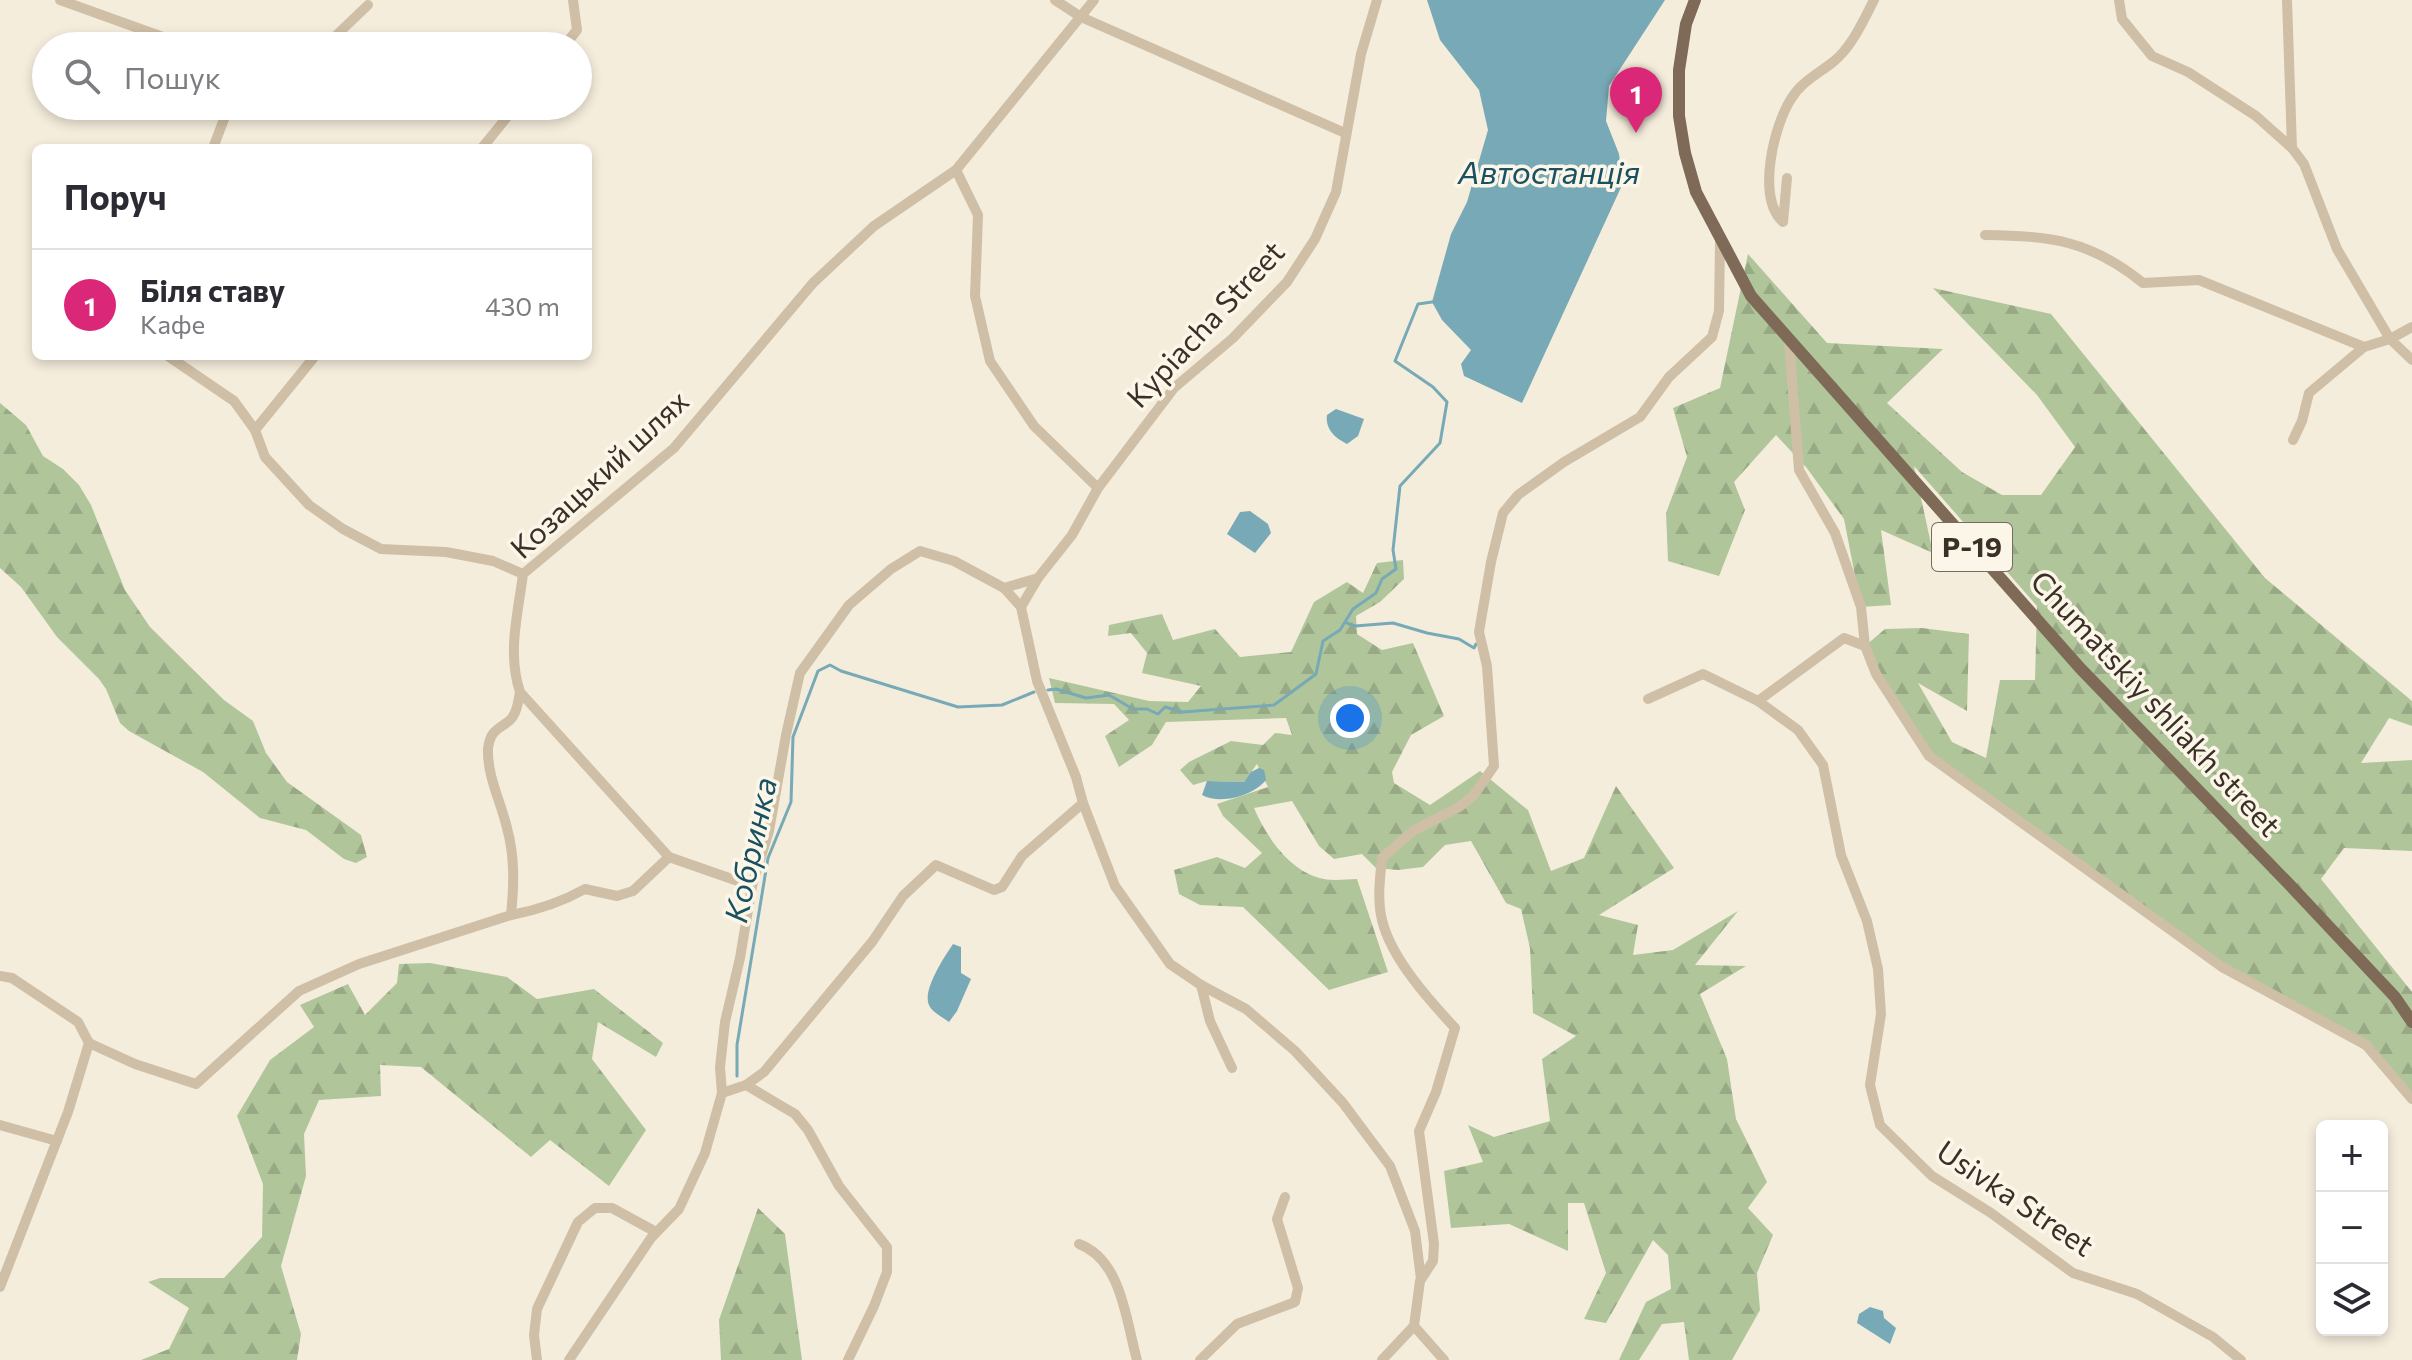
<!DOCTYPE html>
<html lang="uk">
<head>
<meta charset="utf-8">
<style>
  :root { --surface:#fff; --page:#f2f2f3; --text:#2b2b33; --muted:#7c7c81; --line:#e1e1e2; --accent:#db2777 }
  body { margin:0; font-family:Commissioner,sans-serif; background:var(--page); color:var(--text) }
  .controls { position:absolute; right:24px; bottom:24px; display:grid; overflow:hidden; border-radius:12px; box-shadow:0 4px 12px #0003 }
  .controls button { width:72px; height:72px; display:grid; place-items:center; padding:0; border:0; border-bottom:2px solid var(--line); background:var(--surface); color:var(--text); font:40px sans-serif }
  .you { position:absolute; left:1350px; top:718px; width:28px; height:28px; margin:-20px; border:6px solid #fff; border-radius:50%; background:#1a73e8; box-shadow:0 0 0 12px #1a73e833 }
  .badge { display:grid; place-items:center; width:52px; height:52px; border-radius:50%; background:var(--accent); color:#fff; font-size:26px; font-weight:700 }
  .pin { position:absolute; translate:-50% -66px; filter:drop-shadow(0 2px 4px #0008) }
  .pin::after { content:''; position:absolute; top:42px; width:28px; height:24px; background:inherit; clip-path:polygon(0 0,100% 0,50% 100%) }
  .list { margin:0; padding:0; list-style:none }
  h2 { display:flex; justify-content:space-between; align-items:center; height:104px; margin:0; padding:0 32px; font-size:34px }
  h2 small { font-size:26px; font-weight:400; color:var(--muted) }
  .list li { display:grid; grid-template-columns:52px 1fr auto; gap:24px; align-items:center; box-sizing:border-box; height:112px; padding:0 32px; border-top:2px solid var(--line) }
  .list b { display:block; font-size:30px; white-space:nowrap }
  .list p { margin:0; font-size:26px; white-space:nowrap; color:var(--muted) }
  .list em { font-size:26px; font-style:normal; color:var(--muted) }
  .icon { flex:none; width:44px; height:44px; fill:none; stroke:currentColor; stroke-width:2; stroke-linecap:round; stroke-linejoin:round }
  .map { position:relative; flex:none; width:2412px; height:1360px; overflow:hidden }
  .search { position:absolute; background:var(--surface); box-shadow:0 4px 12px #0003; left:32px; top:32px; width:560px; height:88px; display:flex; align-items:center; gap:20px; box-sizing:border-box; padding:0 28px; border-radius:44px; color:var(--muted); font-size:30px }
  .panel { position:absolute; background:var(--surface); box-shadow:0 4px 12px #0003; left:32px; top:144px; width:560px; height:216px; border-radius:12px }
  .map>svg:first-child { display:block }
  .forest { fill:url(#forest-firs) }
  .water { fill:#77a9b6 }
  .lines { fill:none; stroke-linecap:round; stroke-linejoin:round }
  .stream { stroke:#77a9b6; stroke-width:3 }
  .minor { stroke:#cfbfa6; stroke-width:10 }
  .major { stroke:#7e6a57; stroke-width:12 }
  .labels { text-anchor:middle; stroke-width:7; stroke-linejoin:round; paint-order:stroke }
  .shield { fill:#fcf6e9; stroke:#746b62; stroke-width:2 }
  .shield-label { font-size:28px; font-weight:bold; fill:#3a3028 }
  .street-label { font-size:30px; fill:#3a3028; stroke:#fcf6e9 }
  .water-label { font-size:32px; font-style:italic; fill:#185161; stroke:#fcf6e9 }
</style>
</head>
<body>
<div class="map">
<svg width="2412" height="1360" viewBox="0 0 2412 1360">
  <defs>
    <pattern id="forest-firs" width="22" height="20" patternUnits="userSpaceOnUse" patternTransform="scale(2)"><rect width="22" height="20" fill="#b0c69a"/><path d="M5 1l3.5 6h-7zM16 11l3.5 6h-7z" fill="#98aa85"/></pattern>
  </defs>
  <rect width="100%" height="100%" fill="#f5eddc"/>
  <g class="forest">
    <polygon points="1748,254 1827,343 1943,349 1887,403 1962,472 2002,495 2041,495 2075,447 2037,395 1933,288 2051,314 2265,578 2412,701 2412,726 2389,718 2361,763 2412,760 2412,851 2344,848 2321,879 2412,992 2412,1099 2366,1045 2222,967 1929,756 1865,646 1885,629 1922,628 1969,634 1967,711 1918,683 1952,742 1986,758 2000,680 2035,680 2037,606 1914,466 1933,553 1881,530 1891,605 1861,607 1844,519 1806,467 1776,435 1734,482 1745,510 1719,576 1668,561 1666,513 1687,457 1673,408 1720,388"/>
    <polygon points="0,403 26,425 43,456 63,469 79,485 91,505 125,590 150,627 224,700 253,721 266,753 287,782 361,835 367,857 356,863 344,859 306,830 260,818 203,772 129,731 120,723 106,689 99,679 57,637 21,587 0,568"/>
    <path d="M1403,560L1404,579L1380,602L1356,616L1357,634L1382,650L1413,643L1444,716L1411,735L1392,772L1394,783L1430,805L1480,771L1528,810L1551,871L1584,858L1616,786L1674,868L1599,915L1638,925L1633,955L1673,950L1738,911L1695,965L1746,966L1700,994L1727,1059L1736,1119L1767,1182L1748,1208L1773,1235L1757,1273L1760,1310L1732,1360H1689L1684,1322L1662,1324L1639,1360H1619L1646,1302L1671,1289L1668,1255L1653,1240L1606,1323L1584,1319L1606,1273L1584,1203H1568V1251L1509,1224L1451,1228L1444,1171L1483,1162L1468,1125L1494,1137L1550,1121L1542,1059L1576,1036L1533,1013L1530,948L1521,909L1506,903L1471,841L1445,845L1423,867L1398,870L1376,868L1362,854L1334,859L1319,846L1292,801L1254,808C1267,838 1290,872 1324,879C1334,881 1347,879 1357,879L1388,972L1329,990L1243,907L1200,905L1179,894L1174,870L1217,857L1245,868L1262,853L1223,816L1217,804L1268,787L1257,764L1244,782L1207,781L1193,785L1180,770L1189,762L1231,741L1263,745L1275,733L1292,735L1286,718L1166,722L1152,745L1119,767L1105,736L1129,720L1114,704L1055,703L1049,678L1149,701L1188,702L1201,686L1142,673L1147,653L1131,633L1108,636L1109,625L1162,614L1173,640L1215,629L1240,657L1291,652L1314,602L1347,582L1363,593L1377,563Z"/>
    <polygon points="430,963 507,977 537,999 594,989 663,1043 656,1057 598,1022 592,1059 646,1130 609,1186 550,1140 531,1157 421,1067 380,1065 381,1096 319,1100 304,1134 306,1176 281,1266 301,1334 297,1360 141,1360 169,1349 189,1308 148,1282 160,1278 224,1278 262,1237 263,1184 237,1116 270,1060 314,1027 300,1005 348,984 365,1015 397,983 399,964"/>
    <polygon points="758,1208 785,1234 802,1360 721,1360 719,1320"/>
  </g>
  <g class="water">
    <polygon points="1427,0 1665,0 1609,86 1606,121 1619,154 1623,183 1522,403 1464,376 1461,364 1471,350 1442,320 1432,302 1451,234 1467,202 1488,130 1479,90 1440,40"/>
    <path d="M1336,409L1364,419L1358,436L1347,444C1335,438 1325,429 1327,415Z"/>
    <polygon points="1250,511 1268,524 1271,533 1255,553 1227,534 1240,512"/>
    <path d="M1259,768L1264,770L1266,780C1253,796 1221,805 1202,795L1207,781L1244,782L1251,772Z"/>
    <path d="M953,944L961,947V973L971,979L957,1011L949,1022C942,1017 932,1012 929,1005C922,990 945,956 953,944Z"/>
    <polygon points="1870,1307 1883,1311 1884,1318 1896,1328 1890,1344 1857,1323 1859,1314"/>
  </g>
  <g class="lines">
    <g class="stream">
      <polyline points="1347,623 1355,626 1393,623 1427,633 1459,639 1474,648 1476,644"/>
      <polyline points="1048,690 1056,689 1086,698 1109,695 1133,709 1147,709 1158,714 1165,707 1183,712 1274,705 1316,674 1323,641 1340,630 1353,609 1376,593 1382,579 1396,569 1393,550 1400,486 1440,443 1447,402 1433,387 1395,361 1418,304 1432,302"/>
      <polyline points="737,1076 737,1045 768,858 791,802 793,737 818,671 830,665 841,671 958,707 1002,705 1034,692"/>
    </g>
    <g class="minor">
      <polyline points="60,0 188,46"/>
      <polyline points="1055,0 1081,17 1345,133"/>
      <polyline points="2119,0 2122,19 2152,56 2188,72 2256,116 2292,148 2304,164 2337,249 2390,339 2412,360"/>
      <polyline points="2287,0 2292,148"/>
      <polyline points="325,46 368,5"/>
      <polyline points="564,46 577,30 573,0"/>
      <polyline points="213,148 229,106"/>
      <polyline points="482,148 516,106"/>
      <polyline points="956,170 978,215 975,296 990,361 1034,426 1098,488"/>
      <path d="M1787,178L1783,222C1756,198 1774,125 1791,99C1801,82 1818,74 1833,62C1852,47 1863,21 1874,0"/>
      <path d="M1985,235C2051,236 2090,240 2143,283L2199,280L2364,347L2309,393L2302,421L2293,440"/>
      <polyline points="1789,340 1799,470 1835,533 1861,607 1865,646 1876,674 1929,756 2222,967 2366,1045 2412,1099"/>
      <polyline points="2364,347 2390,339 2412,327"/>
      <polyline points="168,356 234,401 255,430"/>
      <polyline points="315,356 255,430 265,457 309,505 343,529 381,549 446,552 493,561 523,574"/>
      <polyline points="1021,607 1038,578"/>
      <polyline points="1648,699 1703,674 1758,701 1844,638 1865,646"/>
      <polyline points="1758,701 1798,730 1823,765 1841,855 1867,921 1878,969 1881,1014 1870,1085 1880,1125 1932,1176 1991,1213 2073,1273 2137,1294 2213,1337 2241,1360"/>
      <polyline points="1083,803 1115,886 1170,964 1201,985 1210,1021 1232,1068"/>
      <polyline points="752,886 769,831 786,735 800,673 849,605 891,569 920,551 954,561 1004,588 1038,578 1072,535 1098,488 1174,388 1233,338 1287,282 1315,239 1336,192 1361,54 1377,0"/>
      <path d="M511,915C538,910 560,903 585,889L617,896L633,891L669,857"/>
      <polyline points="0,976 12,978 78,1022 89,1043"/>
      <polyline points="1201,985 1246,1009 1295,1051 1343,1103 1390,1166 1415,1231 1421,1279"/>
      <polyline points="746,1085 795,1114 808,1130 839,1186 887,1247 887,1272 874,1306 848,1360"/>
      <polyline points="722,1093 746,1085 764,1072 872,942 903,896 936,865 994,890 1002,887 1022,856 1083,803 1076,777 1037,681 1021,607 1004,588"/>
      <polyline points="0,1125 57,1141"/>
      <path d="M1079,1244C1122,1260 1126,1321 1137,1360"/>
      <path d="M0,1287L68,1112L89,1043L135,1064L196,1084L299,991L359,964L511,915C514,886 515,857 507,828C501,802 487,776 488,749C490,731 497,730 509,721C517,714 518,702 520,692"/>
      <path d="M1414,1326L1420,1281L1433,1261L1434,1244L1419,1131L1436,1092L1455,1028C1429,1000 1391,958 1382,920C1377,899 1380,878 1382,858L1413,831L1459,807L1474,795L1494,766L1487,666L1479,632L1491,562L1503,513L1518,495L1564,462L1640,417L1669,377L1712,337L1719,311L1720,241"/>
      <polyline points="537,1360 534,1335 537,1309 578,1222 595,1208 612,1208 656,1232"/>
      <path d="M569,1360L651,1238L679,1209L705,1153L722,1093L720,1067L725,1022L740,958L752,886L669,857L520,692C507,653 518,614 523,574L674,448L813,283L874,226L956,170L1094,0"/>
      <polyline points="1200,1360 1237,1324 1295,1302 1298,1288 1277,1219 1285,1197"/>
      <polyline points="1382,1360 1414,1326 1444,1360"/>
    </g>
    <polyline class="major" points="1695,0 1686,24 1679,70 1679,116 1685,153 1696,192 1751,296 2080,668 2287,882 2395,997 2412,1022"/>
  </g>
  <g class="labels">
    <rect class="shield" x="1932" y="523" width="80" height="48" rx="6"/>
    <g class="shield-label">
      <text x="1972" y="557">Р-19</text>
    </g>
    <g class="street-label">
      <text transform="translate(1206 325) rotate(-47)" y="10">Kypiacha Street</text>
      <text transform="translate(600 475) rotate(-43)" y="10">Козацький шлях</text>
      <text transform="translate(2155 704) rotate(47)" y="10">Chumatskiy shliakh street</text>
      <text transform="translate(2015 1199) rotate(34)" y="10">Usivka Street</text>
    </g>
    <g class="water-label">
      <text x="1549" y="184">Автостанція</text>
      <text transform="translate(751 850) rotate(-78)" y="11">Кобринка</text>
    </g>
  </g>
</svg>
<div class="controls">
<button>+</button>
<button>−</button>
<button><svg class="icon" aria-label="layers" viewBox="0 0 24 24"><path d="M12 4l9 5-9 5-9-5zM3 14l9 5 9-5"/></svg></button>
</div>
<div class="you"></div>
<div class="pin badge" style="left:1636px;top:133px">1</div>
<div class="search"><svg class="icon" aria-label="search" viewBox="0 0 24 24"><circle cx="10" cy="10" r="6"/><path d="M15 15l6 6"/></svg>Пошук</div>
<section class="panel">
<h2>Поруч<small></small></h2>
<ul class="list">
<li><span class="badge">1</span><div><b>Біля ставу</b><p>Кафе</p></div><em>430 m</em></li>
</ul>
</section>
</div>
</body>
</html>
